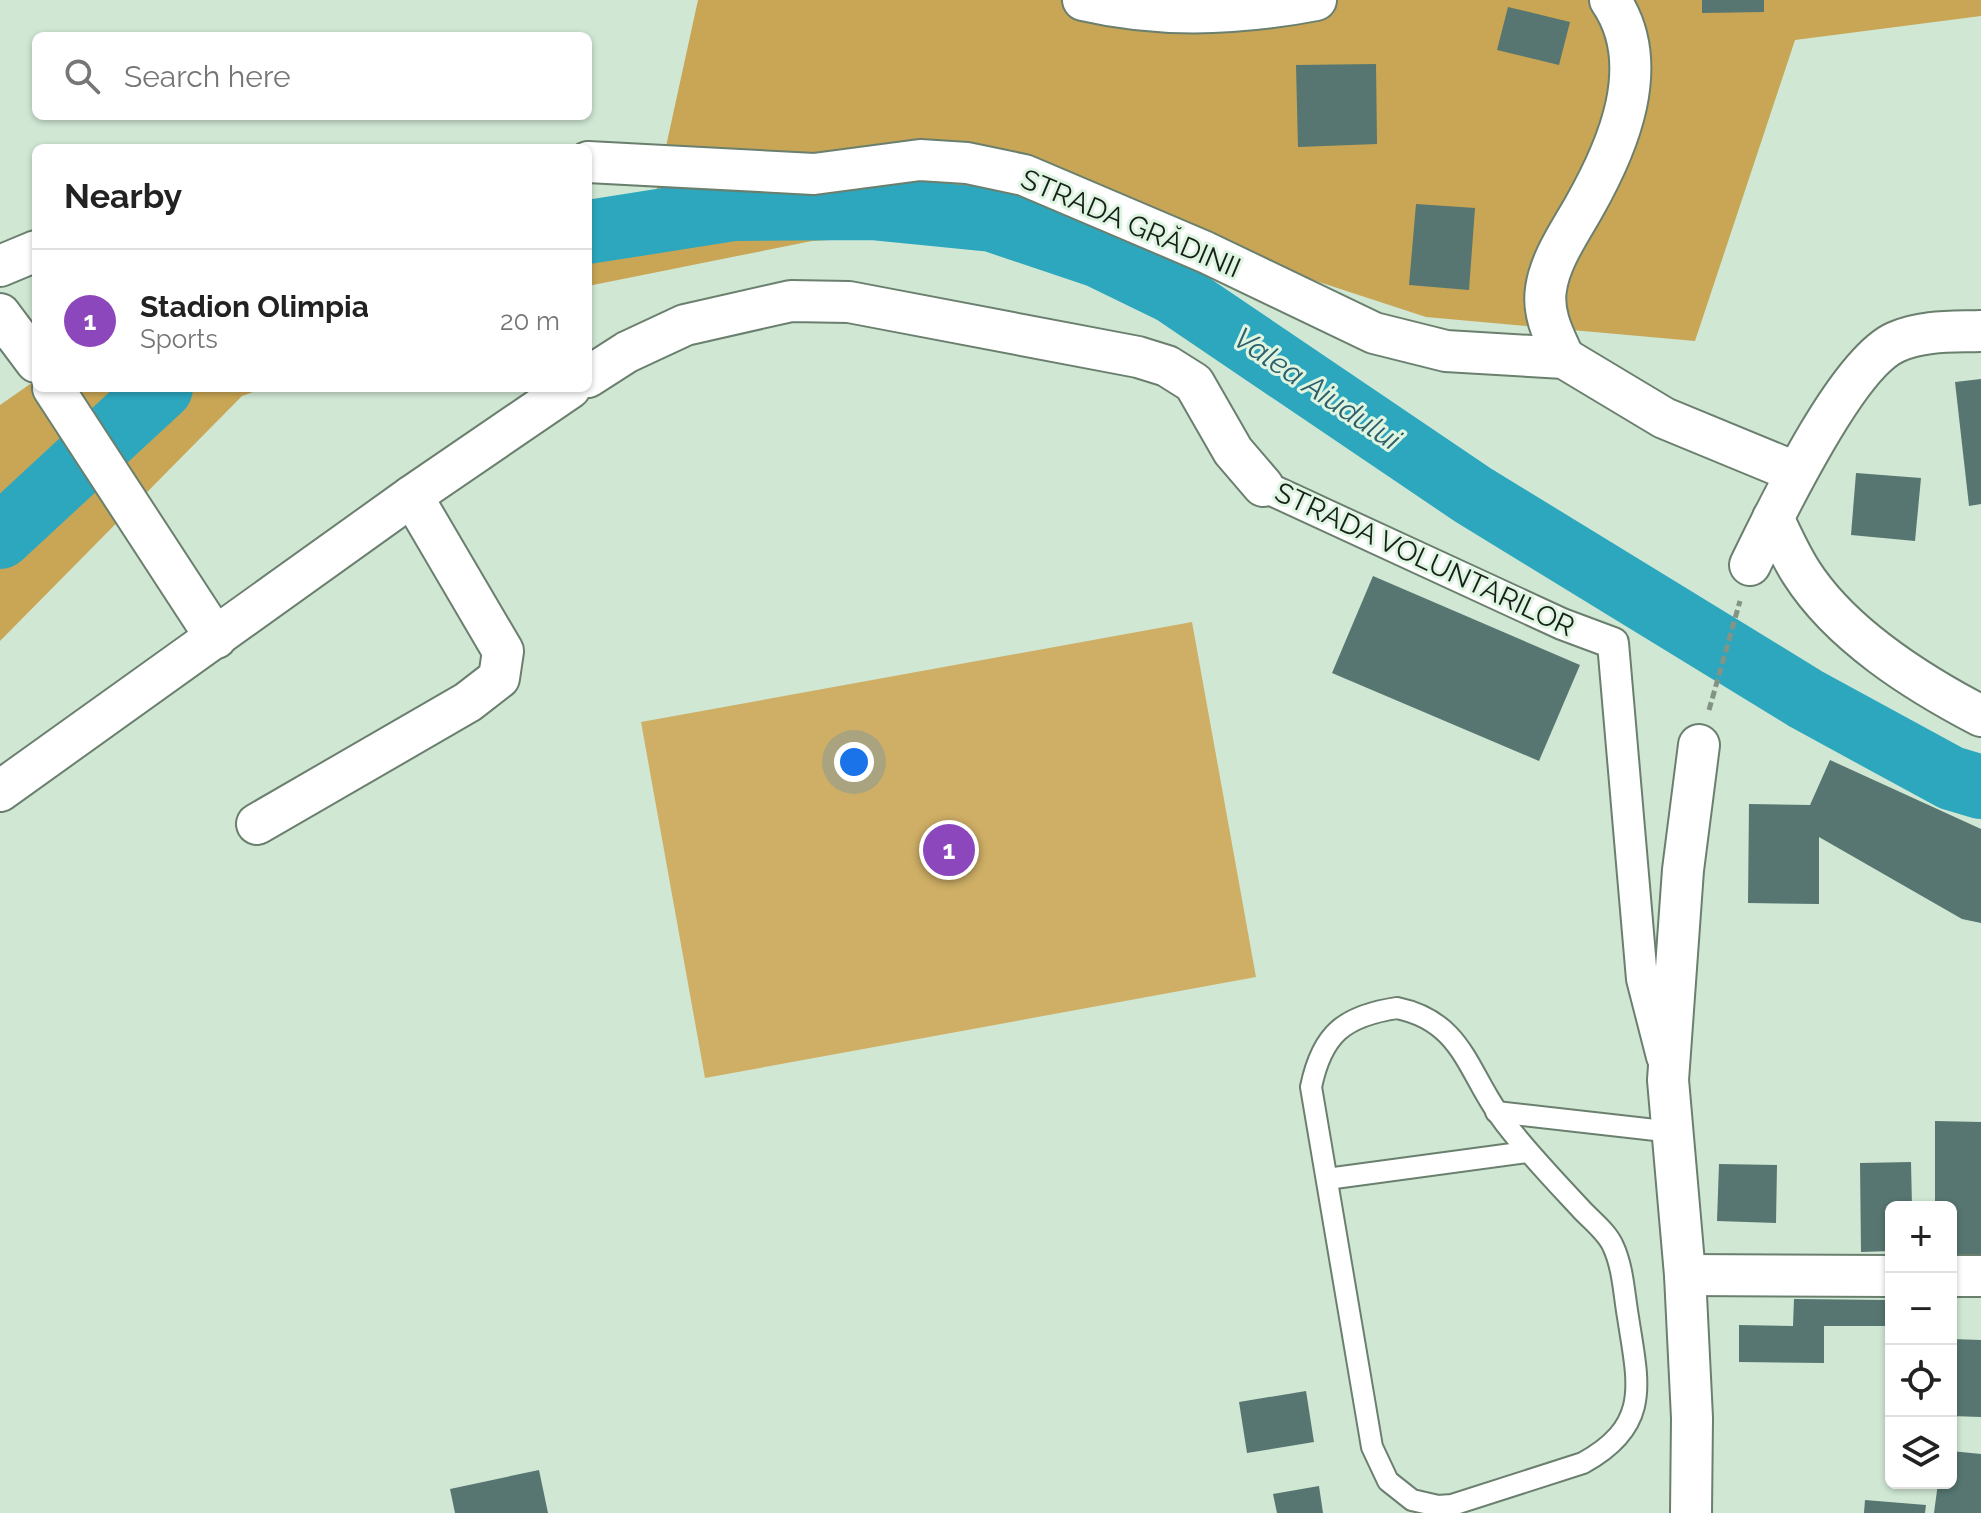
<!DOCTYPE html>
<html lang="en">
<head>
<meta charset="utf-8">
<style>
  :root { --surface:#fff; --page:#f6f6f6; --text:#222; --muted:#767676; --line:#e0e0e0; --accent:#8b47bb }
  body { margin:0; font-family:Raleway,sans-serif; background:var(--page); color:var(--text) }
  .controls { position:absolute; right:24px; bottom:24px; display:grid; overflow:hidden; border-radius:12px; box-shadow:0 2px 6px #0004 }
  .controls button { width:72px; height:72px; display:grid; place-items:center; padding:0; border:0; border-bottom:2px solid var(--line); background:var(--surface); color:var(--text); font:40px sans-serif }
  .you { position:absolute; left:854px; top:762px; width:28px; height:28px; margin:-20px; border:6px solid #fff; border-radius:50%; background:#1a73e8; box-shadow:0 0 0 12px #1a73e833 }
  .badge { display:grid; place-items:center; width:52px; height:52px; border-radius:50%; background:var(--accent); color:#fff; font-size:26px; font-weight:700 }
  .pin { position:absolute; translate:-50% -50%; border:4px solid #fff; box-shadow:0 2px 8px #0006 }
  .list { margin:0; padding:0; list-style:none }
  h2 { display:flex; justify-content:space-between; align-items:center; height:104px; margin:0; padding:0 32px; font-size:34px }
  h2 small { font-size:26px; font-weight:400; color:var(--muted) }
  .list li { display:grid; grid-template-columns:52px 1fr auto; gap:24px; align-items:center; box-sizing:border-box; height:144px; padding:0 32px; border-top:2px solid var(--line) }
  .list b { display:block; font-size:30px; white-space:nowrap }
  .list p { margin:0; font-size:26px; white-space:nowrap; color:var(--muted) }
  .list em { font-size:26px; font-style:normal; color:var(--muted) }
  .icon { flex:none; width:44px; height:44px; fill:none; stroke:currentColor; stroke-width:2; stroke-linecap:round; stroke-linejoin:round }
  .map { position:relative; flex:none; width:1981px; height:1513px; overflow:hidden }
  .search { position:absolute; background:var(--surface); box-shadow:0 2px 6px #0004; left:32px; top:32px; width:560px; height:88px; display:flex; align-items:center; gap:20px; box-sizing:border-box; padding:0 28px; border-radius:12px; color:var(--muted); font-size:30px }
  .panel { position:absolute; background:var(--surface); box-shadow:0 2px 6px #0004; left:32px; top:144px; width:560px; height:248px; border-radius:12px }
  .map>svg:first-child { display:block }
  .green { fill:#cfaf66 }
  .forest { fill:#c8a655 }
  .lines { fill:none; stroke-linecap:round; stroke-linejoin:round }
  .river { stroke:#2ca7be; stroke-width:64 }
  .building { fill:#577671 }
  .service-casing { stroke:#6a7f6e; stroke-width:24 }
  .pedestrian-casing { stroke:#6a7f6e; stroke-width:34 }
  .minor-casing { stroke:#6a7f6e; stroke-width:44 }
  .path { stroke:#839486; stroke-width:5; stroke-dasharray:8 4; stroke-linecap:butt }
  .service { stroke:#fff; stroke-width:20 }
  .pedestrian { stroke:#fff; stroke-width:30 }
  .minor { stroke:#fff; stroke-width:40 }
  .labels { text-anchor:middle; stroke-width:6; stroke-linejoin:round; paint-order:stroke }
  .street-label { font-size:28px; fill:#182019; stroke:#ddf5e1 }
  .water-label { font-size:30px; font-style:italic; fill:#2f5f6a; stroke:#ddf5e1 }
</style>
</head>
<body>
<div class="map">
<svg width="1981" height="1513" viewBox="0 0 1981 1513">
  <rect width="100%" height="100%" fill="#d0e7d4"/>
  <polygon class="green" points="1192,622 1256,977 705,1078 641,722"/>
  <g class="forest">
    <polygon points="698,0 1981,0 1981,16 1795,40 1695,341 1426,317 1136,222 812,241 588,286 588,206 653,206"/>
    <polygon points="36,380 36,388 264,388 242,396 0,641 0,405"/>
  </g>
  <g class="lines">
    <g class="river">
      <polyline points="588,232 734,209 871,208 992,220 1099,256 1173,292 1473,495 1806,699 1951,778 1981,787"/>
      <polyline points="0,537 161,388"/>
    </g>
  </g>
  <g class="building">
    <polygon points="1702,0 1764,0 1764,12 1702,13"/>
    <polygon points="1508,7 1570,22 1559,65 1497,50"/>
    <polygon points="1376,64 1377,144 1298,147 1296,65"/>
    <polygon points="1416,204 1475,208 1469,290 1409,285"/>
    <polygon points="1981,379 1981,504 1969,506 1955,382"/>
    <polygon points="1856,473 1921,478 1915,541 1851,535"/>
    <polygon points="1373,576 1580,665 1539,761 1332,673"/>
    <polygon points="1830,760 1981,829 1981,923 1962,919 1819,837 1819,904 1748,903 1749,804 1810,805"/>
    <polygon points="1935,1121 1981,1122 1981,1257 1951,1257 1951,1207 1935,1207"/>
    <polygon points="1911,1162 1912,1207 1891,1207 1891,1251 1861,1252 1860,1163"/>
    <polygon points="1719,1164 1777,1165 1776,1223 1717,1221"/>
    <polygon points="1794,1299 1887,1300 1886,1326 1824,1326 1824,1363 1739,1362 1739,1325 1793,1326"/>
    <polygon points="1951,1339 1981,1340 1981,1417 1951,1416"/>
    <polygon points="1306,1391 1314,1442 1247,1453 1239,1402"/>
    <polygon points="1951,1451 1981,1454 1981,1513 1934,1513 1938,1483 1951,1483"/>
    <polygon points="539,1470 548,1513 455,1513 450,1489"/>
    <polygon points="1319,1486 1323,1513 1277,1513 1273,1494"/>
    <polygon points="1865,1500 1926,1505 1925,1513 1864,1513"/>
  </g>
  <g class="lines">
    <g class="service-casing">
      <g id="service">
        <path d="M1397,1008C1465,1022 1468,1076 1505,1123C1528,1153 1555,1181 1581,1209C1591,1220 1607,1232 1613,1246C1623,1267 1624,1294 1628,1317C1638,1383 1652,1425 1583,1463L1452,1505L1438,1506L1412,1500L1388,1481L1372,1447L1311,1087C1322,1034 1344,1016 1397,1008Z"/>
        <polyline points="1496,1112 1673,1132"/>
        <polyline points="1327,1179 1527,1152"/>
      </g>
    </g>
    <g class="pedestrian-casing">
      <polyline id="pedestrian" points="1263,486 1562,624 1613,643 1642,979 1662,1057"/>
    </g>
    <g class="minor-casing">
      <g id="minor">
        <path d="M1083,0C1160,18 1239,15 1316,0"/>
        <polyline points="588,162 814,174 920,160 967,163 1024,175 1205,252 1374,333 1446,351 1564,358 1664,418 1795,472"/>
        <polyline points="0,266 36,251"/>
        <polyline points="0,314 36,362"/>
        <path d="M1564,358C1554,336 1542,314 1546,289C1550,260 1570,232 1584,207C1618,147 1654,64 1610,0"/>
        <polyline points="588,377 627,352 685,325 791,301 849,302 1138,357 1167,366 1194,383 1233,451 1263,486"/>
        <polyline points="53,388 216,638"/>
        <path d="M1773,518C1782,536 1790,555 1801,572C1841,635 1916,682 1981,716"/>
        <path d="M1750,565C1775,514 1846,364 1896,342C1923,330 1953,332 1981,331"/>
        <polyline points="0,791 412,496 570,388"/>
        <polyline points="257,824 468,702 499,678 503,651 412,496"/>
        <polyline points="1685,1275 1891,1276"/>
        <polyline points="1951,1276 1981,1276"/>
        <polyline points="1691,1513 1692,1418 1685,1275 1668,1080 1683,870 1699,745"/>
      </g>
    </g>
    <polyline class="path" points="1709,710 1740,601"/>
    <use href="#service" class="service"/>
    <use href="#pedestrian" class="pedestrian"/>
    <use href="#minor" class="minor"/>
  </g>
  <g class="labels">
    <g class="street-label">
      <text transform="translate(1131 223) rotate(23)" y="10">STRADA GRĂDINII</text>
      <text transform="translate(1425 559) rotate(25)" y="10">STRADA VOLUNTARILOR</text>
    </g>
    <g class="water-label">
      <text transform="translate(1317 389) rotate(34)" y="10">Valea Aiudului</text>
    </g>
  </g>
</svg>
<div class="controls">
<button>+</button>
<button>−</button>
<button><svg class="icon" aria-label="locate" viewBox="0 0 24 24"><circle cx="12" cy="12" r="6"/><path d="M12 2v4M12 18v4M2 12h4M18 12h4"/></svg></button>
<button><svg class="icon" aria-label="layers" viewBox="0 0 24 24"><path d="M12 4l9 5-9 5-9-5zM3 14l9 5 9-5"/></svg></button>
</div>
<div class="you"></div>
<div class="pin badge" style="left:949px;top:850px">1</div>
<div class="search"><svg class="icon" aria-label="search" viewBox="0 0 24 24"><circle cx="10" cy="10" r="6"/><path d="M15 15l6 6"/></svg>Search here</div>
<section class="panel">
<h2>Nearby<small></small></h2>
<ul class="list">
<li><span class="badge">1</span><div><b>Stadion Olimpia</b><p>Sports</p></div><em>20 m</em></li>
</ul>
</section>
</div>
</body>
</html>
